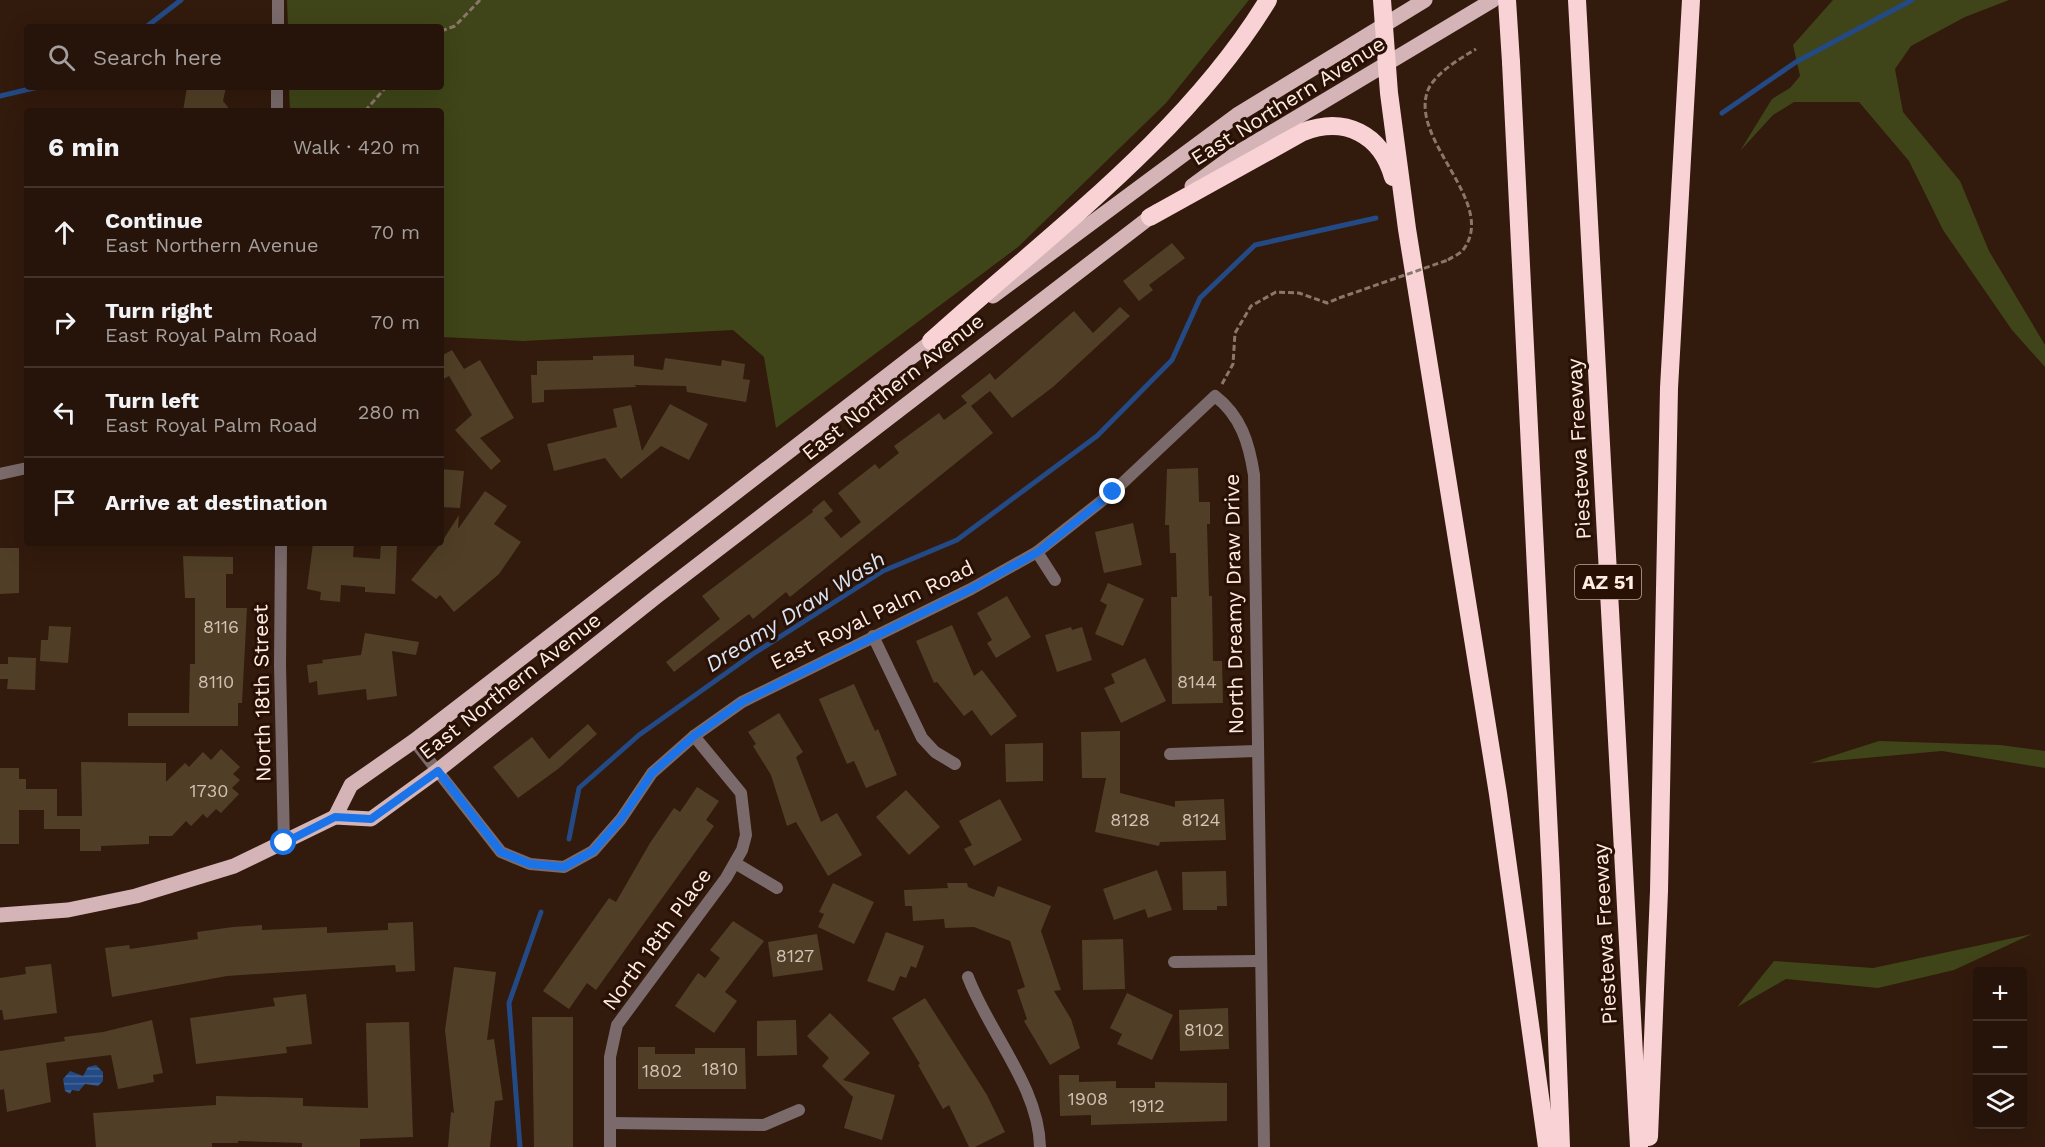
<!DOCTYPE html>
<html lang="en">
<head>
<meta charset="utf-8">
<style>
  :root { --surface:#26140a; --page:#2e1d13; --text:#f1f3f6; --muted:#a49e9c; --line:#42332b }
  body { margin:0; font-family:"Work Sans",sans-serif; background:var(--page); color:var(--text) }
  .controls { position:absolute; right:18px; bottom:18px; display:grid; overflow:hidden; border-radius:6px; box-shadow:0 6px 24px #0002 }
  .controls button { width:54px; height:54px; display:grid; place-items:center; padding:0; border:0; border-bottom:2px solid var(--line); background:var(--surface); color:var(--text); font:30px sans-serif }
  .stop { position:absolute; width:18px; height:18px; margin:-14px; border:4px solid #1a73e8; border-radius:50%; background:#fff }
  .stop.end { background:#1a73e8; border-color:#fff; box-shadow:0 2px 6px #0008 }
  .list { margin:0; padding:0; list-style:none }
  h2 { display:flex; justify-content:space-between; align-items:center; height:78px; margin:0; padding:0 24px; font-size:26px }
  h2 small { font-size:20px; font-weight:400; color:var(--muted) }
  .list li { display:grid; grid-template-columns:39px 1fr auto; gap:18px; align-items:center; box-sizing:border-box; height:90px; padding:0 24px; border-top:2px solid var(--line) }
  .list b { display:block; font-size:22px; white-space:nowrap }
  .list p { margin:0; font-size:20px; white-space:nowrap; color:var(--muted) }
  .list em { font-size:20px; font-style:normal; color:var(--muted) }
  .icon { flex:none; width:33px; height:33px; fill:none; stroke:currentColor; stroke-width:2; stroke-linecap:round; stroke-linejoin:round }
  .map { position:relative; flex:none; width:2045px; height:1147px; overflow:hidden }
  .search { position:absolute; background:var(--surface); box-shadow:0 6px 24px #0002; left:24px; top:24px; width:420px; height:66px; display:flex; align-items:center; gap:15px; box-sizing:border-box; padding:0 21px; border-radius:6px; color:var(--muted); font-size:22px }
  .panel { position:absolute; background:var(--surface); box-shadow:0 6px 24px #0002; left:24px; top:108px; width:420px; height:438px; border-radius:6px }
  .map>svg:first-child { display:block }
  .green { fill:#3f4518 }
  .water { fill:url(#water-rules) }
  .lines { fill:none; stroke-linecap:round; stroke-linejoin:round }
  .stream { stroke:#234a84; stroke-width:5 }
  .building { fill:#503f26 }
  .path { stroke:#8b766b; stroke-width:3; stroke-dasharray:6 3; stroke-linecap:butt }
  .minor { stroke:#7a6a6b; stroke-width:12 }
  .primary { stroke:#d5b4b7; stroke-width:15 }
  .motorway { stroke:#f9d2d5; stroke-width:18 }
  .path-bridge { stroke:#8b766b; stroke-width:3; stroke-dasharray:6 3; stroke-linecap:butt }
  .motorway-bridge { stroke:#f9d2d5; stroke-width:18 }
  .route { stroke:#1a73e8; stroke-width:8 }
  .labels { text-anchor:middle; stroke-width:6; stroke-linejoin:round; paint-order:stroke }
  .number-label { font-size:18px; fill:#d2c1b4 }
  .shield { fill:#281104; stroke:#beaaa1; stroke-width:1.5 }
  .shield-label { font-size:20px; font-weight:bold; fill:#feece4 }
  .street-label { font-size:21px; fill:#feece4; stroke:#281104 }
  .water-label { font-size:22px; font-style:italic; fill:#d9e5f6; stroke:#281104 }
</style>
</head>
<body>
<div class="map">
<svg width="2045" height="1147" viewBox="0 0 2045 1147">
  <defs>
    <pattern id="water-rules" width="6" height="5" patternUnits="userSpaceOnUse" patternTransform="scale(1.5)"><rect width="6" height="5" fill="#234a84"/><path d="M0 2.5h6" fill="none" stroke="#446495"/></pattern>
  </defs>
  <rect width="100%" height="100%" fill="#321a0d"/>
  <g class="green">
    <polygon points="287,0 1249,0 1166,103 1018,247 776,428 764,357 733,330 523,341 441,337 441,111 290,111 289,87 441,87 441,27 288,27"/>
    <polygon points="1833,0 2009,0 1965,17 1911,46 1895,69 1903,112 1960,181 1989,251 2045,345 2045,367 2012,330 1943,230 1909,161 1859,102 1794,102 1773,115 1740,151 1772,99 1790,88 1800,76 1793,45"/>
    <polygon points="1879,741 2000,745 2045,751 2045,768 1942,751 1810,763"/>
    <polygon points="2032,934 1954,970 1878,988 1786,979 1737,1007 1774,961 1873,968"/>
  </g>
  <polygon class="water" points="96,1065 103,1072 103,1081 98,1086 85,1084 79,1091 72,1090 70,1094 65,1091 63,1079 70,1071 83,1076 88,1067"/>
  <g class="lines">
    <g class="stream">
      <polyline points="146,27 181,0"/>
      <polyline points="0,96 38,87"/>
      <polyline points="1722,113 1796,62 1912,0"/>
      <polyline points="569,839 579,788 639,735 753,654 883,571 957,540 1097,436 1172,360 1200,298 1255,245 1376,218"/>
      <polyline points="520,1147 509,1003 541,912"/>
    </g>
  </g>
  <g class="building">
    <polygon points="187,87 226,87 223,101 231,111 183,111"/>
    <polygon points="1172,243 1185,258 1149,285 1153,290 1139,301 1123,281"/>
    <polygon points="1120,307 1130,316 1053,387 1012,418 990,391 971,406 993,433 790,597 786,592 753,619 749,614 674,672 666,662 720,619 702,596 813,512 812,510 824,500 833,511 824,518 841,538 861,522 838,493 875,464 879,469 899,453 894,446 939,413 944,420 967,403 961,396 990,373 995,380 1074,311 1093,333"/>
    <polygon points="452,350 464,369 480,360 514,418 480,438 501,461 491,470 455,430 472,415 449,376 441,380 441,356"/>
    <polygon points="634,355 634,366 663,370 665,358 721,366 722,360 745,364 743,379 750,380 746,402 687,392 686,386 634,385 637,387 544,390 544,402 532,403 531,375 537,375 537,361 593,360 593,356"/>
    <polygon points="670,404 708,424 689,460 661,446 621,479 605,458 554,471 547,444 617,427 613,409 631,405 642,451"/>
    <polygon points="1198,468 1199,502 1210,502 1210,524 1207,524 1209,596 1212,596 1213,661 1222,661 1223,703 1172,704 1171,597 1177,597 1176,553 1170,553 1169,525 1165,525 1167,469"/>
    <polygon points="441,469 464,471 460,508 441,507"/>
    <polygon points="485,491 507,506 494,524 521,542 499,574 454,612 440,595 436,599 411,580 441,543 459,515 458,529"/>
    <polygon points="1133,523 1142,565 1104,573 1095,532"/>
    <polygon points="313,543 354,543 353,557 380,559 381,543 397,543 395,594 365,592 365,587 341,585 340,602 320,600 321,592 307,589"/>
    <polygon points="0,548 19,548 19,593 0,594"/>
    <polygon points="183,556 233,557 233,574 226,574 226,608 247,608 242,703 238,703 238,726 128,726 128,713 189,713 190,664 195,664 195,598 185,598"/>
    <polygon points="1108,583 1144,599 1123,646 1095,634 1107,605 1100,601"/>
    <polygon points="1007,596 1031,637 996,658 987,643 992,640 977,613"/>
    <polygon points="952,625 974,676 982,670 1017,716 991,736 972,710 964,716 937,682 934,683 916,641"/>
    <polygon points="49,626 71,627 68,663 40,661 41,640 48,640"/>
    <polygon points="1071,627 1072,630 1082,627 1092,660 1057,672 1045,635"/>
    <polygon points="365,633 419,642 416,655 392,651 397,696 367,700 366,689 318,695 317,681 309,683 307,665 323,663 322,660 361,655"/>
    <polygon points="8,657 36,658 35,690 7,689 8,679 0,679 0,664 8,664"/>
    <polygon points="1145,658 1166,701 1121,723 1104,688 1115,683 1111,674"/>
    <polygon points="854,684 875,731 878,729 897,775 866,788 854,761 847,764 819,699"/>
    <polygon points="779,713 803,752 796,757 821,822 837,813 862,855 828,876 796,822 787,826 771,775 753,746 756,744 748,732"/>
    <polygon points="588,724 597,734 558,769 518,798 493,767 532,737 549,759"/>
    <polygon points="1120,731 1120,793 1175,807 1175,801 1224,799 1226,840 1160,842 1159,846 1095,832 1106,778 1082,778 1081,732"/>
    <polygon points="1043,743 1043,781 1006,782 1005,744"/>
    <polygon points="221,749 240,767 233,774 240,780 232,788 239,794 221,813 216,809 207,818 203,814 191,826 186,821 172,836 149,836 149,844 101,846 101,851 80,851 80,829 44,829 44,810 19,810 19,844 0,844 0,768 19,768 19,779 26,779 26,789 57,789 57,816 82,816 81,762 166,763 166,782 185,763 189,767 203,752 211,760"/>
    <polygon points="697,787 719,801 706,820 714,826 596,990 587,983 569,1009 543,991 609,898 616,902 650,843 674,808 680,812"/>
    <polygon points="906,790 940,827 909,855 876,817"/>
    <polygon points="1000,799 1022,840 974,866 964,849 972,845 959,821"/>
    <polygon points="1157,870 1172,910 1148,918 1145,909 1114,920 1103,889"/>
    <polygon points="1226,871 1227,906 1217,906 1217,910 1183,910 1182,872"/>
    <polygon points="833,883 874,902 854,944 818,927 824,914 819,912"/>
    <polygon points="947,883 967,883 968,887 994,897 998,886 1051,906 1041,931 1061,990 1054,991 1071,1019 1080,1048 1050,1065 1024,1021 1027,1019 1017,990 1025,987 1010,941 974,927 945,928 944,919 913,921 912,906 905,906 904,890 948,888"/>
    <polygon points="733,921 764,941 725,992 737,1001 714,1033 675,1006 698,973 705,978 720,958 710,950"/>
    <polygon points="413,922 415,971 396,972 395,965 227,976 112,997 105,948 129,945 130,949 198,939 197,932 233,927 262,925 262,930 327,927 327,933 388,930 388,923"/>
    <polygon points="886,932 924,946 916,968 911,966 906,978 900,976 894,991 867,981"/>
    <polygon points="817,934 823,970 773,977 768,942"/>
    <polygon points="1123,939 1125,989 1083,990 1082,940"/>
    <polygon points="51,964 57,1013 4,1020 2,1010 0,1010 0,978 26,974 25,967"/>
    <polygon points="454,967 496,972 487,1040 494,1039 503,1100 495,1101 490,1147 448,1147 451,1112 454,1113 445,1030"/>
    <polygon points="1127,993 1173,1015 1152,1060 1117,1044 1122,1034 1110,1028"/>
    <polygon points="306,994 312,1044 286,1047 287,1053 196,1064 190,1018 275,1006 273,998"/>
    <polygon points="925,998 987,1095 1005,1132 975,1147 969,1147 949,1105 943,1109 918,1065 920,1064 892,1018"/>
    <polygon points="1228,1008 1229,1049 1180,1051 1179,1010"/>
    <polygon points="830,1013 870,1053 843,1080 895,1095 882,1140 844,1128 853,1097 822,1066 829,1058 807,1036"/>
    <polygon points="532,1017 573,1017 573,1147 534,1147"/>
    <polygon points="152,1020 163,1073 153,1075 154,1082 118,1089 111,1055 46,1063 51,1102 7,1112 4,1089 0,1090 0,1051 65,1041 64,1037 103,1032"/>
    <polygon points="796,1020 797,1055 757,1056 757,1021"/>
    <polygon points="409,1022 413,1137 360,1139 360,1147 302,1147 302,1143 238,1141 238,1143 212,1143 212,1147 96,1147 93,1113 216,1105 216,1096 303,1098 303,1106 368,1108 366,1023"/>
    <polygon points="638,1047 655,1047 655,1054 695,1054 695,1048 745,1048 746,1089 638,1089"/>
    <polygon points="1059,1075 1079,1075 1079,1082 1116,1081 1116,1088 1155,1088 1155,1082 1227,1083 1227,1121 1091,1125 1091,1115 1060,1116"/>
  </g>
  <g class="lines">
    <g class="path">
      <polyline points="441,31 455,26 480,0"/>
      <polyline points="365,111 386,87"/>
      <path d="M1448,260C1452,257 1460,254 1463,250C1499,203 1408,140 1428,90C1435,73 1461,58 1476,49"/>
      <polyline points="1222,384 1233,364 1235,333 1251,306 1276,292 1299,293 1327,303 1339,298"/>
    </g>
    <g class="minor">
      <polyline points="278,0 278,27"/>
      <polyline points="277,111 277,87"/>
      <polyline points="0,474 27,468"/>
      <polyline points="281,543 280,665 284,843"/>
      <polyline points="1037,552 1055,580"/>
      <polyline points="873,636 922,738 935,752 955,764"/>
      <path d="M414,741L501,852L530,864L564,867L593,851L621,819L652,773L694,736L742,702L971,589L1037,552L1113,492L1215,396C1241,416 1249,443 1254,475L1264,1147"/>
      <polyline points="1170,754 1256,751"/>
      <polyline points="735,863 777,888"/>
      <polyline points="1174,962 1259,961"/>
      <path d="M968,977C989,1033 1039,1087 1040,1147"/>
      <polyline points="610,1123 764,1125 799,1110"/>
      <polyline points="610,1147 610,1057 617,1025 726,878 742,850 746,835 741,793 694,736"/>
    </g>
    <g class="primary">
      <polyline points="1192,186 1234,155 1493,0"/>
      <polyline points="993,296 1237,115 1425,0"/>
      <polyline points="335,817 351,785 414,741 940,335"/>
      <polyline points="0,915 68,910 136,896 234,866 335,817 371,819 437,771 656,597 1158,211"/>
    </g>
    <g class="motorway">
      <polyline points="1382,0 1389,93 1407,229 1498,794 1547,1147"/>
      <polyline points="1577,0 1639,1147"/>
      <polyline points="1511,62 1551,875 1561,1147"/>
      <path d="M1150,217L1303,132C1345,116 1381,134 1393,177"/>
      <path d="M931,341C1047,236 1186,135 1268,0"/>
      <polyline points="1649,1137 1659,891 1669,388 1691,0"/>
    </g>
    <polyline class="path-bridge" points="1339,298 1448,260"/>
    <polyline class="motorway-bridge" points="1507,0 1511,62"/>
  </g>
  <g class="lines">
    <polyline class="route" points="284,843 335,817 371,819 438,771 501,852 530,864 564,867 593,851 621,819 652,773 694,736 742,702 971,589 1038,552 1113,492"/>
  </g>
  <g class="labels">
    <g class="number-label">
      <text x="221" y="633">8116</text>
      <text x="216" y="688">8110</text>
      <text x="1197" y="688">8144</text>
      <text x="209" y="797">1730</text>
      <text x="1130" y="826">8128</text>
      <text x="1201" y="826">8124</text>
      <text x="795" y="962">8127</text>
      <text x="1204" y="1036">8102</text>
      <text x="720" y="1075">1810</text>
      <text x="662" y="1077">1802</text>
      <text x="1088" y="1105">1908</text>
      <text x="1147" y="1112">1912</text>
    </g>
    <rect class="shield" x="1575" y="565" width="66" height="34" rx="4.5"/>
    <g class="shield-label">
      <text x="1608" y="589">AZ 51</text>
    </g>
    <g class="street-label">
      <text transform="translate(1288 101) rotate(-32)" y="7">East Northern Avenue</text>
      <text transform="translate(893 387) rotate(-38)" y="7">East Northern Avenue</text>
      <text transform="translate(1579 449) rotate(-93)" y="7">Piestewa Freeway</text>
      <text transform="translate(1234 604) rotate(-91)" y="7">North Dreamy Draw Drive</text>
      <text transform="translate(872 615) rotate(-26)" y="7">East Royal Palm Road</text>
      <text transform="translate(510 686) rotate(-38)" y="7">East Northern Avenue</text>
      <text transform="translate(262 693) rotate(-91)" y="7">North 18th Street</text>
      <text transform="translate(1605 934) rotate(-93)" y="7">Piestewa Freeway</text>
      <text transform="translate(657 939) rotate(-54)" y="7">North 18th Place</text>
    </g>
    <g class="water-label">
      <text transform="translate(795 611) rotate(-32)" y="8">Dreamy Draw Wash</text>
    </g>
  </g>
</svg>
<div class="controls">
<button>+</button>
<button>−</button>
<button><svg class="icon" aria-label="layers" viewBox="0 0 24 24"><path d="M12 4l9 5-9 5-9-5zM3 14l9 5 9-5"/></svg></button>
</div>
<div class="stop" style="left:284px;top:843px"></div>
<div class="stop end" style="left:1113px;top:492px"></div>
<div class="search"><svg class="icon" aria-label="search" viewBox="0 0 24 24"><circle cx="10" cy="10" r="6"/><path d="M15 15l6 6"/></svg>Search here</div>
<section class="panel">
<h2>6 min<small>Walk · 420 m</small></h2>
<ul class="list">
<li><svg class="icon" aria-label="ahead" viewBox="0 0 24 24"><path d="M12 20V5M6 11l6-6 6 6"/></svg><div><b>Continue</b><p>East Northern Avenue</p></div><em>70 m</em></li>
<li><svg class="icon" aria-label="right" viewBox="0 0 24 24"><path d="M7 20v-9h11M14 6l5 5-5 5"/></svg><div><b>Turn right</b><p>East Royal Palm Road</p></div><em>70 m</em></li>
<li><svg class="icon" aria-label="left" viewBox="0 0 24 24"><path d="M17 20v-9H6M10 6l-5 5 5 5"/></svg><div><b>Turn left</b><p>East Royal Palm Road</p></div><em>280 m</em></li>
<li><svg class="icon" aria-label="arrive" viewBox="0 0 24 24"><path d="M6 21V4h12l-3 4 3 4H6"/></svg><div><b>Arrive at destination</b></div></li>
</ul>
</section>
</div>
</body>
</html>
